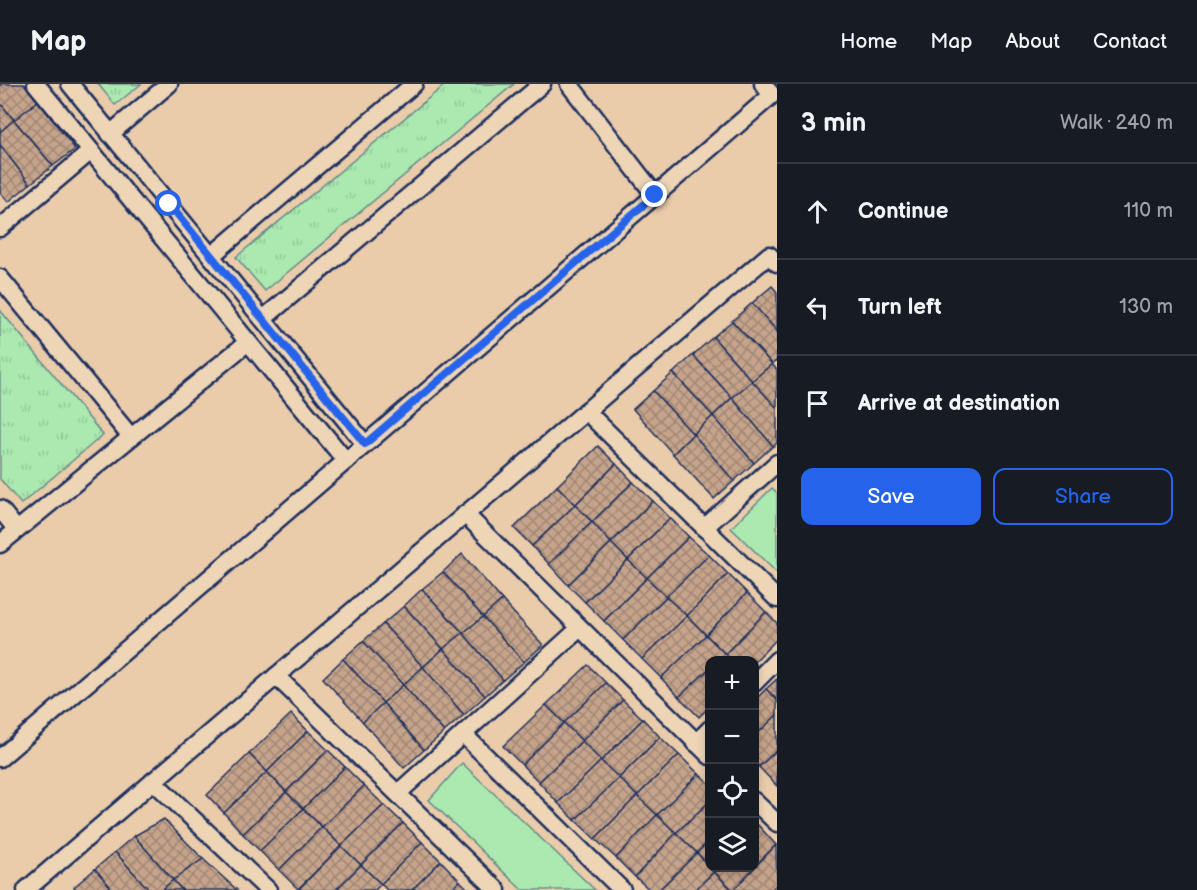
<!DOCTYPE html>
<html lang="en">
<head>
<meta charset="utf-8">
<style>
  :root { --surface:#171b24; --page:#20242c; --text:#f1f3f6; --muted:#9ea1a6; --line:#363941; --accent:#2563eb }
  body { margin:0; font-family:"Balsamiq Sans",sans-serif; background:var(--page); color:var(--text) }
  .controls { position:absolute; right:18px; bottom:18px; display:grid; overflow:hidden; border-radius:12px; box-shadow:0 3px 9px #0003 }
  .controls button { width:54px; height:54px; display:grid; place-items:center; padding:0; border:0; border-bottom:2px solid var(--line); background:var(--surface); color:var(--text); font:30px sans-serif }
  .stop { position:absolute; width:18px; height:18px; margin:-14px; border:4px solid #2563eb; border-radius:50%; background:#fff }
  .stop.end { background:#2563eb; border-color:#fff; box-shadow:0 2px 6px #0008 }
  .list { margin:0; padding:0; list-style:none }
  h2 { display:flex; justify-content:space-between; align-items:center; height:78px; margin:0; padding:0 24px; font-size:26px }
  h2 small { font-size:20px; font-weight:400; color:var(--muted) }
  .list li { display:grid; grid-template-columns:39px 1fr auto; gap:18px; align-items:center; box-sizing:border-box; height:96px; padding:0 24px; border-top:2px solid var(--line) }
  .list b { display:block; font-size:22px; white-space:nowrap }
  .list em { font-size:20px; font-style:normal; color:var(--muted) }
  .actions { display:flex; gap:12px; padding:18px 24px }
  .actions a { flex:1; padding:14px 0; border:2px solid var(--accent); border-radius:12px; text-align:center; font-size:21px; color:var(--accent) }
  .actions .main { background:var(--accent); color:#fff }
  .icon { flex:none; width:33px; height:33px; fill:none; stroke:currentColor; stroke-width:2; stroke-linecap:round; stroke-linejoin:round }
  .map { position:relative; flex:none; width:777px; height:806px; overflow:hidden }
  header { display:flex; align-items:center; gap:36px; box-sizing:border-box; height:84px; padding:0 30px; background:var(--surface); border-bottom:2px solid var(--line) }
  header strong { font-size:28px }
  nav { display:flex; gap:33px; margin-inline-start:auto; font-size:21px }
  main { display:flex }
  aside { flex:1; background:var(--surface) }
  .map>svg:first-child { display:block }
  .green { fill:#abe9b0; stroke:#638c87; stroke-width:1.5 }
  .park { fill:url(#park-tufts); stroke:#638c87; stroke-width:1.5 }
  .building { fill:url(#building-cross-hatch); stroke:#1b2f5e; stroke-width:1.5 }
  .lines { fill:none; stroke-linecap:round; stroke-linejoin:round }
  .street-casing { stroke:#1b2f5e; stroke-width:21 }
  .street { stroke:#eed5b6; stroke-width:16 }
  .route { stroke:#2563eb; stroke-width:8 }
</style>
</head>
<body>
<header>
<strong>Map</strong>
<nav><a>Home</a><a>Map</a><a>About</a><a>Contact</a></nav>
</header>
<main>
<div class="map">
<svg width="777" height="806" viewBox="0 0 777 806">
  <defs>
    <pattern id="park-tufts" width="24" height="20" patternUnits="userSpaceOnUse" patternTransform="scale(1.5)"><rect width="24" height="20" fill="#abe9b0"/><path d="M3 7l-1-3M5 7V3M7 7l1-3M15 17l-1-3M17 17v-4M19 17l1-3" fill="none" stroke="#93c89a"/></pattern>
    <pattern id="building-cross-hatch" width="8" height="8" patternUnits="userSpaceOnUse" patternTransform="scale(1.5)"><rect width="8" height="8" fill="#c6a48b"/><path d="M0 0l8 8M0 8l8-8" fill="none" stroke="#a08675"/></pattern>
  </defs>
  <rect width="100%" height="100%" fill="#eaccab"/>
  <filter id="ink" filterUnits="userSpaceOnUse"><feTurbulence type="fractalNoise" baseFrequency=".0167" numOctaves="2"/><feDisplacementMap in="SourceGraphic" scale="12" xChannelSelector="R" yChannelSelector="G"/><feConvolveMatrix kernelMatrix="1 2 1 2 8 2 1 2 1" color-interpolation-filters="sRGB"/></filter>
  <g filter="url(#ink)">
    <g class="green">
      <polygon points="772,404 777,409 777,489 731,444"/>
      <polygon points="462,679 595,806 522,806 429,716"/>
    </g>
    <g class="park">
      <polygon points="98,0 141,0 115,21"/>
      <polygon points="446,0 514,0 265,207 236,173"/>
      <polygon points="0,226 103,351 21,420 0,395"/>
    </g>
    <g class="building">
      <polygon points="0,0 24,0 38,17 14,36 0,19"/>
      <polygon points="38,17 75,65 53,82 14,36"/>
      <polygon points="0,19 14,36 0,48"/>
      <polygon points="14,36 53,82 30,100 0,61 0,48"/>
      <polygon points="0,61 30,100 8,118 0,108"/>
      <polygon points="772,202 777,208 777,247 752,219"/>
      <polygon points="752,219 777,247 777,276 772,280 732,237"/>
      <polygon points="732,237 772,280 752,297 713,253"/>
      <polygon points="713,253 752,297 732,314 693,271"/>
      <polygon points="693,271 732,314 713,332 673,289"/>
      <polygon points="772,280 777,286 777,324 752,297"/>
      <polygon points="673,289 713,332 693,350 653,307"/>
      <polygon points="752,297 777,324 777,359 773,362 732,314"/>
      <polygon points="653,307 693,350 673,370 633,325"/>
      <polygon points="732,314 773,362 754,379 713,332"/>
      <polygon points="713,332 754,379 734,397 693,350"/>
      <polygon points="693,350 734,397 714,415 673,370"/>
      <polygon points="598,362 616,380 575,421 557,402"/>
      <polygon points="616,380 633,398 592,438 575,421"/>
      <polygon points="633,398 653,417 611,459 592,438"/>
      <polygon points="557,402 575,421 532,462 514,444"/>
      <polygon points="653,417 670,434 628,476 611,459"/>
      <polygon points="575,421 592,438 549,480 532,462"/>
      <polygon points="670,434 689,453 647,494 628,476"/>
      <polygon points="592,438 611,459 568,501 549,480"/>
      <polygon points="689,453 709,471 666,513 647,494"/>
      <polygon points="611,459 628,476 585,518 568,501"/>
      <polygon points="462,470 502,516 483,533 443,488"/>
      <polygon points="709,471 728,490 687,532 666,513"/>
      <polygon points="628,476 647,494 604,537 585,518"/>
      <polygon points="443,488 483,533 463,549 422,505"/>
      <polygon points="728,490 747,509 706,551 687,532"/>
      <polygon points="647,494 666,513 623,556 604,537"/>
      <polygon points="422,505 463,549 443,565 404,522"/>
      <polygon points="747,509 766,528 725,570 706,551"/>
      <polygon points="666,513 687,532 642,575 623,556"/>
      <polygon points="502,516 543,561 524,578 483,533"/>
      <polygon points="404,522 443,565 423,583 383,540"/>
      <polygon points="766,528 777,539 777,555 754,578 732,576 725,570"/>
      <polygon points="687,532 706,551 661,594 642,575"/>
      <polygon points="483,533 524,578 503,596 463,549"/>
      <polygon points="383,540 423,583 403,601 363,557"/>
      <polygon points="463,549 503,596 485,612 443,565"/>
      <polygon points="706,551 725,570 717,576 710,576 710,584 679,613 661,594"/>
      <polygon points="363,557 403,601 383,619 343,575"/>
      <polygon points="443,565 485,612 464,631 423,583"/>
      <polygon points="343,575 383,619 363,638 323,594"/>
      <polygon points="588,581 606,599 564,639 546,621"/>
      <polygon points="423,583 464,631 444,648 403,601"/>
      <polygon points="710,584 710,622 699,633 679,613"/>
      <polygon points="777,595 777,616 766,605"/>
      <polygon points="606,599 623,616 582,657 564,639"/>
      <polygon points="403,601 444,648 424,666 383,619"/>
      <polygon points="766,605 777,616 777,631 754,653 754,617"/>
      <polygon points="623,616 643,635 601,677 582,657"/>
      <polygon points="383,619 424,666 404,684 363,638"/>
      <polygon points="546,621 564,639 522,681 503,662"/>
      <polygon points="291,630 308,647 267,688 249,670"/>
      <polygon points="777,631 777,666 759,683 754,678 754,653"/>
      <polygon points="643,635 660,653 619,694 601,677"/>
      <polygon points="564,639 582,657 539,698 522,681"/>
      <polygon points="308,647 328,666 286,708 267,688"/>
      <polygon points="660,653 679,671 637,712 619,694"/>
      <polygon points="582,657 601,677 558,719 539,698"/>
      <polygon points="328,666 345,683 303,725 286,708"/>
      <polygon points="777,666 777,702 759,683"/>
      <polygon points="249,670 267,688 224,729 207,711"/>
      <polygon points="679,671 699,690 657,731 637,712"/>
      <polygon points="601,677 619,694 575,736 558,719"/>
      <polygon points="345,683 364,702 322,743 303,725"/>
      <polygon points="267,688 286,708 243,750 224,729"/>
      <polygon points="699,690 710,700 710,717 676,749 657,731"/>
      <polygon points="619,694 637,712 595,755 575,736"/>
      <polygon points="364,702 384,721 341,762 322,743"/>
      <polygon points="286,708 303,725 260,767 243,750"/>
      <polygon points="637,712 657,731 616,774 595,755"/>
      <polygon points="710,717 710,756 697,769 676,749"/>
      <polygon points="384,721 403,739 361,781 341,762"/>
      <polygon points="303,725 322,743 279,786 260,767"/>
      <polygon points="657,731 676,749 635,793 616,774"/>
      <polygon points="164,735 203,775 173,796 134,752"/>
      <polygon points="403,739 422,758 381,800 361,781"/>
      <polygon points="758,741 776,761 754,783 754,745"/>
      <polygon points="322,743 341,762 298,805 279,786"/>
      <polygon points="676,749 697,769 659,806 650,806 635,793"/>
      <polygon points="134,752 173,796 162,806 149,806 115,768"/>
      <polygon points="710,756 710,783 697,769"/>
      <polygon points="422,758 441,777 412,806 387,806 381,800"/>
      <polygon points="776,761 777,800 771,806 733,806"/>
      <polygon points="341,762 361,781 336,806 298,806"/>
      <polygon points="115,768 149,806 113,806 95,785"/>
      <polygon points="697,769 714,788 695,806 659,806"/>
      <polygon points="203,775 237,806 182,806 173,796"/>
      <polygon points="441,777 460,797 450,806 412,806"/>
      <polygon points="361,781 381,800 375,806 336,806"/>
      <polygon points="718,784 754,784 733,806 714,788"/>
      <polygon points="95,785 113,806 77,806 74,803"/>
      <polygon points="714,788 732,806 695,806"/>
      <polygon points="173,796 182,806 162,806"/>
      <polygon points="460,797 469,806 450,806"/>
    </g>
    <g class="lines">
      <g class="street-casing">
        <g id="street">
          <polyline points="36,0 346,377"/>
          <polyline points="70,0 365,360"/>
          <polyline points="569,0 655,111"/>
          <polyline points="110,50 169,0"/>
          <polyline points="0,144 91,67"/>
          <polyline points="211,172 414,0"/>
          <polyline points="0,194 131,353"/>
          <polyline points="263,235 542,0"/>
          <polyline points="586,327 777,515"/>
          <polyline points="0,425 17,446"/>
          <polyline points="465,430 710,672"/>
          <polyline points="704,444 777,379"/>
          <polyline points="0,460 248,258"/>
          <polyline points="276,592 497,806"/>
          <polyline points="754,599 777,576"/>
          <polyline points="463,650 622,806"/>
          <polyline points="696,659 710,645"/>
          <polyline points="0,674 772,11 763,0"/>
          <polyline points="153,697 268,806"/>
          <polyline points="398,709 580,544"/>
          <polyline points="754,717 777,739"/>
          <polyline points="26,806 769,171 777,179"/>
        </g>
      </g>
      <use href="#street" class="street"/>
    </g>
  </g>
  <g class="lines" filter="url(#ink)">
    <polyline class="route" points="169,120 365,360 655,111"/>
  </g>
</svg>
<div class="controls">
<button>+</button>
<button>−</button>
<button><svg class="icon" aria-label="locate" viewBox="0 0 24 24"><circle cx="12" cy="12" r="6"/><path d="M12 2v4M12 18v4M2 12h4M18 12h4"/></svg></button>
<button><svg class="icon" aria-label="layers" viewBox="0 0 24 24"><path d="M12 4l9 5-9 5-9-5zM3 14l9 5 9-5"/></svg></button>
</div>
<div class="stop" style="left:169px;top:120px"></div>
<div class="stop end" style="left:655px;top:111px"></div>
</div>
<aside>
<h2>3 min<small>Walk · 240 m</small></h2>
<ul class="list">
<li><svg class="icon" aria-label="ahead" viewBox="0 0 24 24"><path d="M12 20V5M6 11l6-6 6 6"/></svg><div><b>Continue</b></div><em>110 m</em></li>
<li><svg class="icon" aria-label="left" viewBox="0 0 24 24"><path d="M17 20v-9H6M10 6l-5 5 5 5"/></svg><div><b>Turn left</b></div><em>130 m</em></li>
<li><svg class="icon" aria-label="arrive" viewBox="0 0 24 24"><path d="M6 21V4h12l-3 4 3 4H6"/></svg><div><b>Arrive at destination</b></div></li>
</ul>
<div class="actions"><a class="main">Save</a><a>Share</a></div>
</aside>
</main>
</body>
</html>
